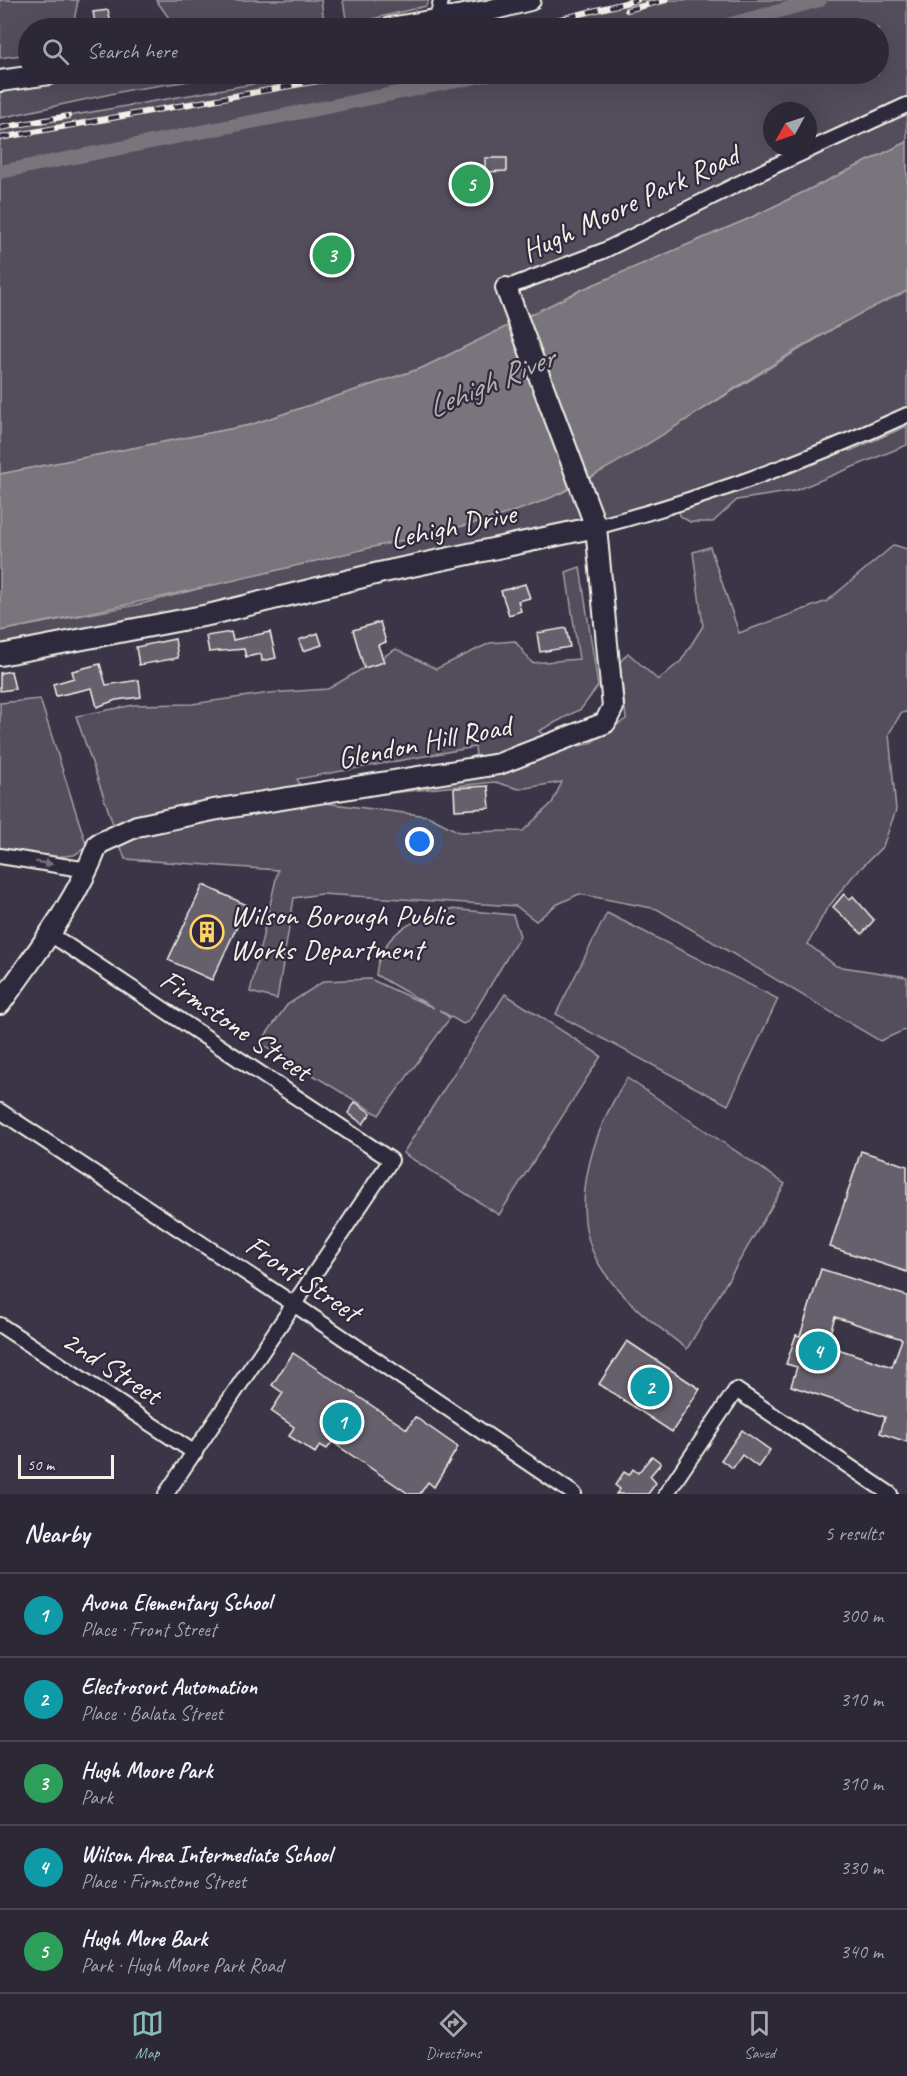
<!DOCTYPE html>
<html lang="en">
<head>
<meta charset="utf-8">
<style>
  :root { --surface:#2c2835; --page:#34303d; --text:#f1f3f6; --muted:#a6a6ad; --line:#484450; --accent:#8bbbb9 }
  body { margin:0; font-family:Caveat,sans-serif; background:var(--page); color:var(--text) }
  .compass { position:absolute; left:763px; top:102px; width:54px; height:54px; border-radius:50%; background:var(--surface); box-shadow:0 6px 24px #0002; rotate:230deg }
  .scale { position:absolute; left:18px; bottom:15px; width:96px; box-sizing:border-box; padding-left:6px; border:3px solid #f4f1e8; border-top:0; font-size:16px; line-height:21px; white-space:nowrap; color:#f4f1e8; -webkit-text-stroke:4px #2f2a3d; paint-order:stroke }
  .you { position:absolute; left:420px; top:842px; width:21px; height:21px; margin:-15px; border:4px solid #fff; border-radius:50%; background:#1a73e8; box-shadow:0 0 0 9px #1a73e833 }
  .badge { display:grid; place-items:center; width:39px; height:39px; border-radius:50%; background:var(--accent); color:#fff; font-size:20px; font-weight:700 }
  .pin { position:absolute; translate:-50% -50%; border:3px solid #fff; box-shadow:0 2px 6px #0006 }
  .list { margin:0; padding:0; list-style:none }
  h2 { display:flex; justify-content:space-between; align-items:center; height:78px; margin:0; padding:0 24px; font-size:26px }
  h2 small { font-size:20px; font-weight:400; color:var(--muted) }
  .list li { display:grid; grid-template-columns:39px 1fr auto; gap:18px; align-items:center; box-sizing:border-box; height:84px; padding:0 24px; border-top:2px solid var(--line) }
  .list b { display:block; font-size:22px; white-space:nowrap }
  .list p { margin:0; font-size:20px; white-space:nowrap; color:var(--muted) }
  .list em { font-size:20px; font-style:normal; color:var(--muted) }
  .icon { flex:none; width:33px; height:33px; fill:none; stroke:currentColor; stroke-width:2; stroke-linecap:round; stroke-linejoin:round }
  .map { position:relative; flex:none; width:907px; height:1494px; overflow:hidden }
  .search { position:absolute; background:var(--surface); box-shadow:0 6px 24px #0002; left:18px; right:18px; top:18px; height:66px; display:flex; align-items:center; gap:15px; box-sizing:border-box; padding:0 21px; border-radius:33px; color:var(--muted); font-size:22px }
  .sheet { height:498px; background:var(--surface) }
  nav { display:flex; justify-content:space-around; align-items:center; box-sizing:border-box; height:84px; border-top:2px solid var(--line); background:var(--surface); font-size:16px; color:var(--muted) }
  nav a { display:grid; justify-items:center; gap:3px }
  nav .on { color:var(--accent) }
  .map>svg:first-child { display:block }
  .green { fill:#534e5c; stroke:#a4a0a2; stroke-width:1.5; fill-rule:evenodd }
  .water { fill:#78747b; stroke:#aaa6a7; stroke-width:1.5 }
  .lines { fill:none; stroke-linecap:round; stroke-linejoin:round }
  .canal { stroke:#78747b; stroke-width:14 }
  .building { fill:#65616c; stroke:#f4f1e8; stroke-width:1.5; fill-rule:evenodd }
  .street-casing { stroke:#f4f1e8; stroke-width:18 }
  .secondary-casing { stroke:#f4f1e8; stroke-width:24 }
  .street { stroke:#2f2a3d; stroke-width:14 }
  .secondary { stroke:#2f2a3d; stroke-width:20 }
  .rail-casing { stroke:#f4f1e8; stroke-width:6 }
  .rail { stroke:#2f2a3d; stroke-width:4; stroke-dasharray:11; stroke-linecap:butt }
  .oneway { fill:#747079 }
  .labels { text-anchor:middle; stroke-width:4.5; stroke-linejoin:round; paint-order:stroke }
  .street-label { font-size:30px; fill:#f4f1e8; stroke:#2f2a3d }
  .poi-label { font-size:30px; fill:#f4f1e8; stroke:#2f2a3d; text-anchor:start }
  .water-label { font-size:32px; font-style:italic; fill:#b6b2b2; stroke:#2f2a3d }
</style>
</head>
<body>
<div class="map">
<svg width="907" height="1494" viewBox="0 0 907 1494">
  <rect width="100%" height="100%" fill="#3b3647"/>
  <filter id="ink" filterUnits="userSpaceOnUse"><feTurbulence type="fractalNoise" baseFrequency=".0167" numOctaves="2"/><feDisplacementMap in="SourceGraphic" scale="12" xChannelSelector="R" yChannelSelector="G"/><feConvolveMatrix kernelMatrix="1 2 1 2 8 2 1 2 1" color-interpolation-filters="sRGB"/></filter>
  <g filter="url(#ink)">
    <g class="green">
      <polygon points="0,0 78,0 74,21 67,28 28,28 28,54 0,58"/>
      <polygon points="156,0 321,0 325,28 176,28"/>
      <polygon points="343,0 429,0 426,6 347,25"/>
      <path d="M637,0H907V142L748,219L581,290L422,368L250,425L0,474V128L310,74H878V28H524ZM772,111H808V147H772Z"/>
      <polygon points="99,74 237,74 129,90 0,118 0,91"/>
      <polygon points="907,291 907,415 838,447 850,451 907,426 907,445 794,491 737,500 713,522 690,522 680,516 678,504 0,655 0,631 141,604 561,493 658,437 860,312"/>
      <path d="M894,545L907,549V712L901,713L889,734L896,810L883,846L853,876L826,910L808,944L836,966L907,977V1029L880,1041L657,909L579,894L556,905L536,921L516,906L321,894L294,898L277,999L250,992L278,870L125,859L76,716L134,705L192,704L270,693L328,689L396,649L436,669L490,643L515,641L532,663L579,659L566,572L580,567L598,686L581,709L539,731L561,749L589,744L626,719L620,662L628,653L658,680L681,661L703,626L693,552L710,547L739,633L827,601ZM475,747L476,755L362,796L495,782L519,789L562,782L552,803L523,831L459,832L428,816L309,801L297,779Z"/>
      <polygon points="40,699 87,847 74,855 0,862 0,703"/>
      <path d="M451,909L513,915L520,936L469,1021L463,1024L439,1010L450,1018L379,1115L260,1043L287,1005L324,981L370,979L434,1008L376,975C380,932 414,919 451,909Z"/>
      <polygon points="607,913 778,999 728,1105 556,1014"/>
      <polygon points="505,994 601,1056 499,1215 403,1153"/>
      <path d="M627,1078L785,1184L687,1349C657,1326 626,1303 604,1272C563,1214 593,1131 627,1078Z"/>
    </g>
    <path class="water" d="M907,142V291C785,345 681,432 563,492C506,520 427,534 365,549C243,579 123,607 0,631V474L250,425L422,368L581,290L748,219Z"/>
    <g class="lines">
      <g class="canal">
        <polyline points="716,28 820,0"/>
        <polyline points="0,172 492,74"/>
      </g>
    </g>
    <g class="building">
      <polygon points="108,10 112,28 96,28 93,12"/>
      <polygon points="485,158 507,158 507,171 485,172"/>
      <polygon points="525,584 530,598 518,601 521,611 509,615 501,591"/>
      <polygon points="380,622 386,642 378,645 384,662 364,668 353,630"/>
      <polygon points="566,628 570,647 540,652 537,633"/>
      <polygon points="231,632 233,640 270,632 276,658 262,661 261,654 246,657 244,649 209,652 206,636"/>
      <polygon points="318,633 322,645 303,651 299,640"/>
      <polygon points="175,639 178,658 139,665 136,647"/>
      <polygon points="100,664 106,685 139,680 141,697 116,700 97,707 92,688 56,696 53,684 74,678 72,671"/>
      <polygon points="11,671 15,689 0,691 0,673"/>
      <polygon points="488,786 490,808 455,810 454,788"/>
      <polygon points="203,885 247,905 212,980 168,960"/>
      <polygon points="844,894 849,900 853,896 874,920 862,934 833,907"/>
      <polygon points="355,1102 371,1113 363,1124 348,1113"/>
      <polygon points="861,1151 907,1166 907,1272 830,1247"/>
      <path d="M821,1269L907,1296V1442L880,1433L885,1417L791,1386L797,1367L786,1364L796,1335L800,1336ZM835,1317L902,1339L892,1367L826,1345Z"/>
      <polygon points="627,1341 700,1389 672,1432 599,1384"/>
      <polygon points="293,1353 407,1429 415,1417 458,1447 434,1487 428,1482 420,1494 409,1494 332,1442 327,1449 320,1445 315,1453 289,1436 294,1427 271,1411 283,1393 272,1385"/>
      <polygon points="742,1430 770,1450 758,1467 742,1455 733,1468 721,1460"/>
      <polygon points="652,1456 661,1463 650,1476 656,1483 648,1494 616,1494 620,1489 615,1485 624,1472 629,1475 633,1469 638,1473"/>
    </g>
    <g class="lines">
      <g class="street-casing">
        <g id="street">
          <polyline points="437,21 441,0"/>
          <polyline points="506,288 603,251 774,166 907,105"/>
          <path d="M596,527C703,499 806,461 907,415"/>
          <polyline points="0,856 88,870"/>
          <polyline points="50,934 391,1160 166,1494"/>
          <polyline points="0,1111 295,1305 574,1494"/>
          <polyline points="0,1325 195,1453"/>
          <polyline points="666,1494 736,1390 890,1494"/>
        </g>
      </g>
      <g class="secondary-casing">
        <g id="secondary">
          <polyline points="390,28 491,10 530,0"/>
          <polyline points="0,81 49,74"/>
          <polyline points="0,655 208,615 379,573 596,527"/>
          <path d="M0,1004C36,953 76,903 98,844L137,826L213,810L499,764L605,723L613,707L596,527L506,288"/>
        </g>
      </g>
      <use href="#street" class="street"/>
      <use href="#secondary" class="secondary"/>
      <g class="rail-casing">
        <g id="rail">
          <polyline points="627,10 666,0"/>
          <polyline points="524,28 637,0"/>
          <polyline points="0,128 68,116"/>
          <polyline points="0,138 357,74"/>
        </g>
      </g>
      <use href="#rail" class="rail"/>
    </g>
    <defs><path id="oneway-solid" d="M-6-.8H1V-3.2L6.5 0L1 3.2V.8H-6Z" transform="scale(1.5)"/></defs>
    <use class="oneway" href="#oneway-solid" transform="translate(44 863) rotate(9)"/>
  </g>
  <defs>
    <g id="building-ring" transform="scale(1.725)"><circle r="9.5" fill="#2f2a3d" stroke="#ffd166" stroke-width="1.5"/><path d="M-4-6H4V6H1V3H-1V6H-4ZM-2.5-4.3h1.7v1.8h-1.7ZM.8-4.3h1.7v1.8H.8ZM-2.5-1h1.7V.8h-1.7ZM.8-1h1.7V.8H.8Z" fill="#ffd166"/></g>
  </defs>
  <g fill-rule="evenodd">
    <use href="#building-ring" x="207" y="932"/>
  </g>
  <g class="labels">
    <g class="street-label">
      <text transform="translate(630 203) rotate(-25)" y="10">Hugh Moore Park Road</text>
      <text transform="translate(453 526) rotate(-12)" y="10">Lehigh Drive</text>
      <text transform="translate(424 742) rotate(-11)" y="10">Glendon Hill Road</text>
      <text transform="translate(236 1025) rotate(34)" y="10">Firmstone Street</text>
      <text transform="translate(303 1278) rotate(34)" y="10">Front Street</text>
      <text transform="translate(112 1367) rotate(33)" y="10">2nd Street</text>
    </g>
    <g class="poi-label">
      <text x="230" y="925">Wilson Borough Public<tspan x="230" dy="34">Works Department</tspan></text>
    </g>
    <g class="water-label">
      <text transform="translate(490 382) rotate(-23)" y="11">Lehigh River</text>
    </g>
  </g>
</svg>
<svg class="compass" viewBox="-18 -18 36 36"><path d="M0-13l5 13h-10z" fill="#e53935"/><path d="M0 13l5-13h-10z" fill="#a6a6ad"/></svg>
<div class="scale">50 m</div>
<div class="you"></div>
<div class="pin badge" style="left:342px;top:1422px;background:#0f9aa8">1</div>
<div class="pin badge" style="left:650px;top:1387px;background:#0f9aa8">2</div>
<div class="pin badge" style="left:332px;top:255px;background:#2e9e5b">3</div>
<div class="pin badge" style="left:818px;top:1351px;background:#0f9aa8">4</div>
<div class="pin badge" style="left:471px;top:184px;background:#2e9e5b">5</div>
<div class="search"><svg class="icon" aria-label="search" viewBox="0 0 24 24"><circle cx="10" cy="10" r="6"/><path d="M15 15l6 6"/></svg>Search here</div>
</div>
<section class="sheet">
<h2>Nearby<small>5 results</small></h2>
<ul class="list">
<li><span class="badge" style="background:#0f9aa8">1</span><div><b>Avona Elementary School</b><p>Place · Front Street</p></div><em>300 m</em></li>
<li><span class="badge" style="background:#0f9aa8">2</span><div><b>Electrosort Automation</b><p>Place · Balata Street</p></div><em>310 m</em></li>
<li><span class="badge" style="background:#2e9e5b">3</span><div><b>Hugh Moore Park</b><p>Park</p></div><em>310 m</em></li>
<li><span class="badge" style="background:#0f9aa8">4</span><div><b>Wilson Area Intermediate School</b><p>Place · Firmstone Street</p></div><em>330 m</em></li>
<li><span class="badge" style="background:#2e9e5b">5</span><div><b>Hugh More Bark</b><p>Park · Hugh Moore Park Road</p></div><em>340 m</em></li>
</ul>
</section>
<nav>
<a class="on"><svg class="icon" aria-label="map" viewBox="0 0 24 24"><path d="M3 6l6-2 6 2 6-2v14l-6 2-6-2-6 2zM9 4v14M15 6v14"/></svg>Map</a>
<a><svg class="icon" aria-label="directions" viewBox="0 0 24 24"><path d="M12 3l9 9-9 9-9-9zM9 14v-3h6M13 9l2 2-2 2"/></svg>Directions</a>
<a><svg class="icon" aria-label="saved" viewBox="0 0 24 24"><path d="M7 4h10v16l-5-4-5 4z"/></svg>Saved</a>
</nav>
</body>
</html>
